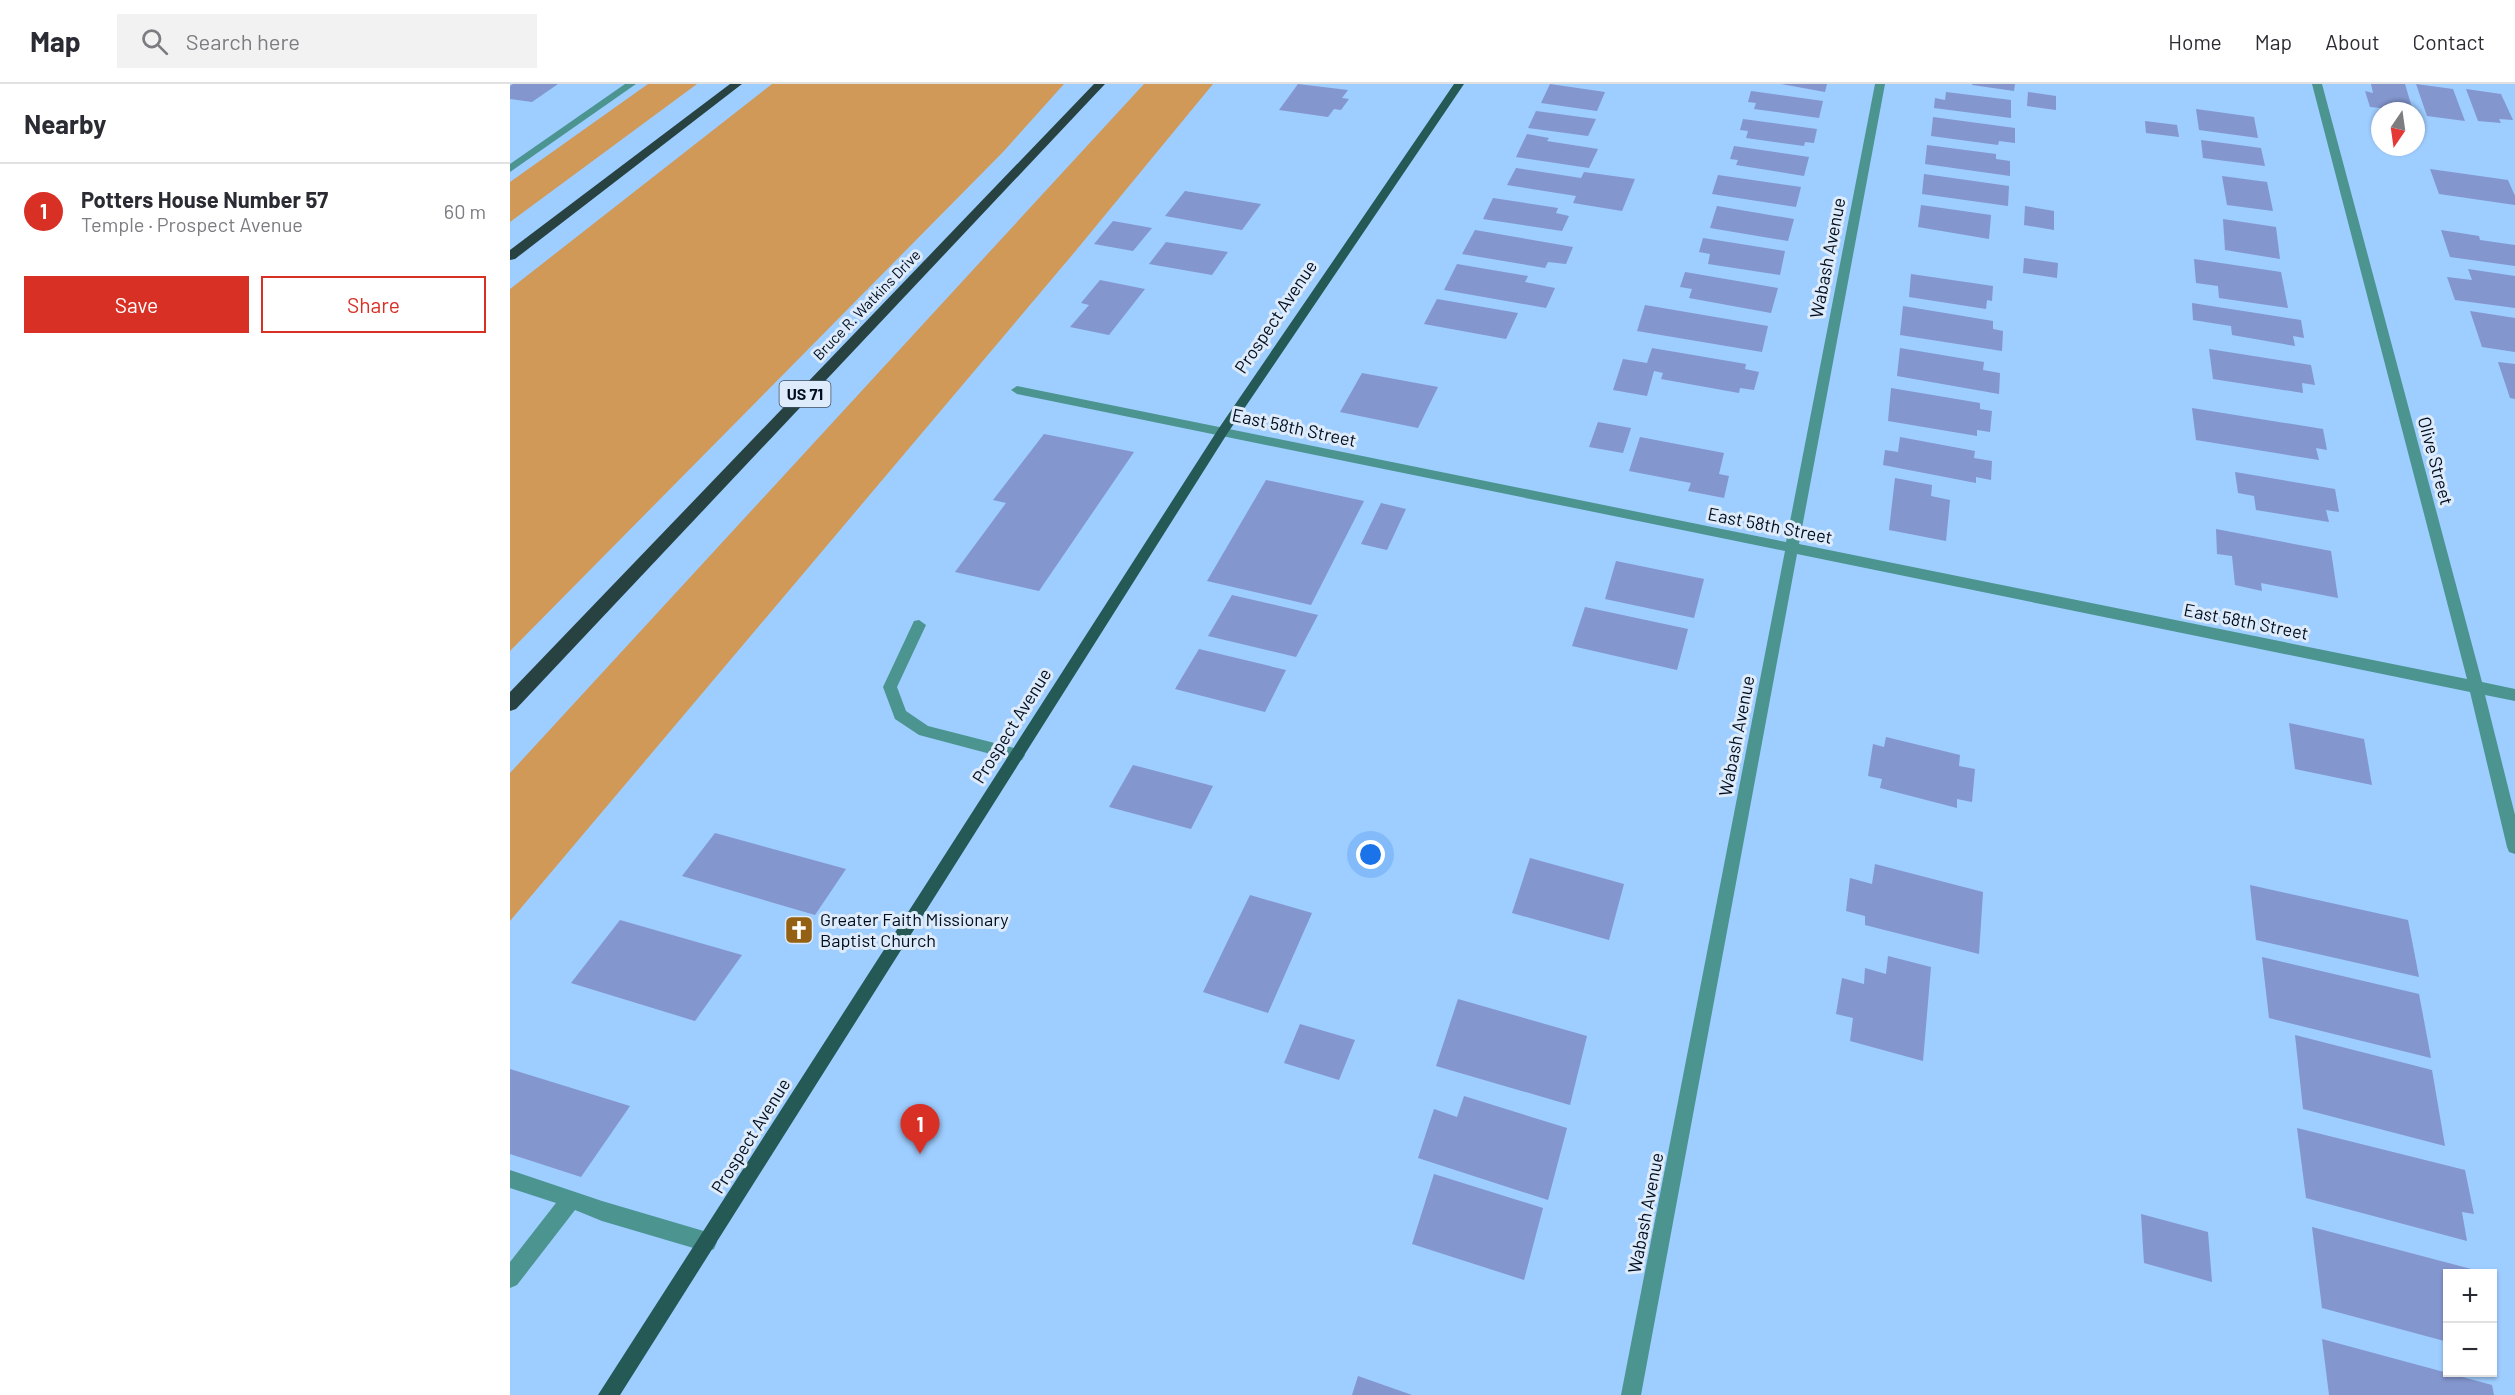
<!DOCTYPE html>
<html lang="en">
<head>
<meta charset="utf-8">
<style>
  :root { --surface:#fff; --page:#f2f2f3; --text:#2b2b33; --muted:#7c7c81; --line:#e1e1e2; --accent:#d93025 }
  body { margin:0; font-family:Barlow,sans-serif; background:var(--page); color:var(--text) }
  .controls { position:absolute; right:18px; bottom:18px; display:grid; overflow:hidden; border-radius:0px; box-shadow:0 2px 4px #0004 }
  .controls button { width:54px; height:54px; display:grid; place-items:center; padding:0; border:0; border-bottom:2px solid var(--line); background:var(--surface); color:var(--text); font:30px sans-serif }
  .compass { position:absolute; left:1861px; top:18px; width:54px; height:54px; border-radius:50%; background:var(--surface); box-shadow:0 2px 4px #0004; rotate:193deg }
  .you { position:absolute; left:861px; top:771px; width:21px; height:21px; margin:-15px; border:4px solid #fff; border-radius:50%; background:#1a73e8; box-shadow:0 0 0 9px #1a73e833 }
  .badge { display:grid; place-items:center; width:39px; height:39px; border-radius:50%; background:var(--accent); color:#fff; font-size:20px; font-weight:700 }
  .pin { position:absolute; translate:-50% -50px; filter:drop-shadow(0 2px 3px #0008) }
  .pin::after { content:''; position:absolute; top:32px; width:21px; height:18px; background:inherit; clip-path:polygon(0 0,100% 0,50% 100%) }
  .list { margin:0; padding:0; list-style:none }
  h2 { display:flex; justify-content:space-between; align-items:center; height:78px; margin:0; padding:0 24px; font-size:26px }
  h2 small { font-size:20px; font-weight:400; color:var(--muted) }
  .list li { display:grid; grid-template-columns:39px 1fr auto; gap:18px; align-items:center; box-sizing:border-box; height:96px; padding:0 24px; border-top:2px solid var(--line) }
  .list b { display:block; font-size:22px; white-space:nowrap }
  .list p { margin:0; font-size:20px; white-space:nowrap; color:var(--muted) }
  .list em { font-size:20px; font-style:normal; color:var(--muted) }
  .actions { display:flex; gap:12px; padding:18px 24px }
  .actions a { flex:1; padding:14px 0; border:2px solid var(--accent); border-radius:0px; text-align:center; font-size:21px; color:var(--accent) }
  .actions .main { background:var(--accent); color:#fff }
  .icon { flex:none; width:33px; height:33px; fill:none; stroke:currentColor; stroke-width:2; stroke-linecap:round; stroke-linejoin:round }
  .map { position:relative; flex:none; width:2005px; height:1311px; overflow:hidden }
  header { display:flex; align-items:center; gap:36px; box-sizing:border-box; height:84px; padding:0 30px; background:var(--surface); border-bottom:2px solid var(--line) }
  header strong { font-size:28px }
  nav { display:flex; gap:33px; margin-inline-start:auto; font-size:21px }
  .search { width:420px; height:54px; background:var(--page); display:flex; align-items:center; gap:15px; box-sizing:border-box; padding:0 21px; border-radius:0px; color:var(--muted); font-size:22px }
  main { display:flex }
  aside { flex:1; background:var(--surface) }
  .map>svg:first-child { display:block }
  .green { fill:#d09957 }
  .building { fill:#8396ce }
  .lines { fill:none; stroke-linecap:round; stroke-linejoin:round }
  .minor { fill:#4b9490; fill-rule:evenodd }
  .major { fill:#255956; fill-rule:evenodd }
  .highway { fill:#274240; fill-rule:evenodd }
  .labels { text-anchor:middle; stroke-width:6; stroke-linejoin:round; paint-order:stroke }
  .far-street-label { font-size:15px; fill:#000d1e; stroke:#ddebfa }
  .shield { fill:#ddebfa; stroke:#425060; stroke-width:1.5 }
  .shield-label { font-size:16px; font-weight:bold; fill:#000d1e }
  .street-label { font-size:18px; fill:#000d1e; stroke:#ddebfa }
  .poi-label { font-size:18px; fill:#000d1e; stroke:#ddebfa; text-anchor:start }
</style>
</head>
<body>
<header>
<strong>Map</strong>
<div class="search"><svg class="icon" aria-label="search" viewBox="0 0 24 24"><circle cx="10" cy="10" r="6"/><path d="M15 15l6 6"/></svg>Search here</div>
<nav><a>Home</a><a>Map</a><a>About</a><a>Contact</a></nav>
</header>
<main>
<aside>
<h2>Nearby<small></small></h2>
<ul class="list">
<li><span class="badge">1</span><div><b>Potters House Number 57</b><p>Temple · Prospect Avenue</p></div><em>60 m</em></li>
</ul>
<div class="actions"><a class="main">Save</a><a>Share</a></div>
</aside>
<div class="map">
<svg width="2005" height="1311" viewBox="0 0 2005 1311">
  <rect width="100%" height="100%" fill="#9ecdff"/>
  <g class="green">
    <polygon points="138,0 187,0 0,138 0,98"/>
    <polygon points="262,0 554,0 493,68 0,567 0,205"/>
    <polygon points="634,0 703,0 563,170 0,837 0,689"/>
  </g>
  <g class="building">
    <polygon points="3,0 48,0 22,18 0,15 0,2"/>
    <polygon points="788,0 838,6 832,14 839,15 831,26 824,25 818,33 769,26"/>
    <polygon points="1040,0 1095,8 1087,27 1031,19"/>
    <polygon points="1271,0 1317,0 1315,8"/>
    <polygon points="1462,0 1505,0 1504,7 1462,1"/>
    <polygon points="1861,0 1895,0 1903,27 1860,23 1855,7 1863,9"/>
    <polygon points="1906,0 1943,5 1955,37 1917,32"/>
    <polygon points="1956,5 1991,10 2003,36 1989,35 1991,39 1968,37"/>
    <polygon points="1241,7 1313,17 1309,34 1244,25 1246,19 1238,18"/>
    <polygon points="1436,8 1501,16 1501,34 1424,24 1425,14 1435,16"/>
    <polygon points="1518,8 1546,12 1546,26 1517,22"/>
    <polygon points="1686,25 1744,33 1748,54 1689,46"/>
    <polygon points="1026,27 1086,35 1078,52 1018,44"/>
    <polygon points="1423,33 1505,44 1505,59 1489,57 1488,61 1421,52"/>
    <polygon points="1233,35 1307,45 1304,59 1295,58 1294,62 1236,54 1238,47 1230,46"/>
    <polygon points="1635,37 1667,41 1669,53 1636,49"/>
    <polygon points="1017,50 1039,54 1037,57 1088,65 1079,84 1006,73"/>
    <polygon points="1691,56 1751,64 1755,82 1693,74"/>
    <polygon points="1417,61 1486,70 1486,75 1500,77 1500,92 1415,80"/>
    <polygon points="1224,62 1299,73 1294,92 1226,81 1228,76 1220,75"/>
    <polygon points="1006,84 1071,94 1074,88 1125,95 1112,127 1063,119 1066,112 997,101"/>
    <polygon points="1920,85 1998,96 2005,112 2005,121 1929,110"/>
    <polygon points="1414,90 1499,102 1498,122 1412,110"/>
    <polygon points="1208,91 1291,103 1286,123 1202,110"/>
    <polygon points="1712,92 1757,98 1763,127 1717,121"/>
    <polygon points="675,107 751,120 732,146 655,132"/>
    <polygon points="983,114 1048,124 1046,129 1059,132 1052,147 973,135"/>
    <polygon points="1411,121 1481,131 1479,155 1408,143"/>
    <polygon points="1207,122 1284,135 1278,157 1200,144"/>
    <polygon points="1515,122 1544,127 1544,146 1514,141"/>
    <polygon points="1713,135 1766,143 1770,175 1715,166"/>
    <polygon points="603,137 642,144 623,167 584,160"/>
    <polygon points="965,146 1063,163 1056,180 1038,178 1035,184 952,170"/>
    <polygon points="1931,146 1969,152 1970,156 2005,161 2005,182 1940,173"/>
    <polygon points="1193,154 1275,167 1270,191 1198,180 1200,170 1189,168"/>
    <polygon points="656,158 718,168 702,191 639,180"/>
    <polygon points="1514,174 1548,179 1547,194 1513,189"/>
    <polygon points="1684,175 1771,188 1778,224 1709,214 1708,202 1686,199"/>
    <polygon points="947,180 1018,192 1015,198 1045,204 1036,224 934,206"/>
    <polygon points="1958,185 2005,192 2005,224 1945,216 1937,193 1962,196"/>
    <polygon points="1175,188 1268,204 1261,229 1179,214 1182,205 1170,203"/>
    <polygon points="1401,190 1483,202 1482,217 1477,216 1476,225 1399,213"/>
    <polygon points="590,196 635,205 599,251 560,243 579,221 571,219"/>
    <polygon points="927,215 1008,229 996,255 914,240"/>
    <polygon points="1682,219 1791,236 1794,254 1783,252 1785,262 1722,251 1721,242 1683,236"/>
    <polygon points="1135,221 1258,242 1252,268 1127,247"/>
    <polygon points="1393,222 1483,237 1483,245 1493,247 1492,267 1390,251"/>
    <polygon points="1960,227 2005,234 2005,268 1972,263"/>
    <polygon points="1142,264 1236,280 1235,285 1249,288 1244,306 1230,304 1229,309 1151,295 1153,289 1144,287 1137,312 1103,306 1113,275 1137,279"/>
    <polygon points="1390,264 1474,278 1473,286 1490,289 1489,310 1387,292"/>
    <polygon points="1699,265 1801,281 1805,301 1792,299 1793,309 1703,295"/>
    <polygon points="1988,278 2005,280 2005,315 2000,314"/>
    <polygon points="852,289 928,303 908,344 830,328"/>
    <polygon points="1381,304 1470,319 1470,325 1482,327 1480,348 1467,346 1467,352 1378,337"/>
    <polygon points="1682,324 1813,345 1817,366 1806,364 1809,376 1686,356"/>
    <polygon points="1088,338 1121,344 1113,369 1079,363"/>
    <polygon points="534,350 624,368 529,507 445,488 496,419 483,416"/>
    <polygon points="1130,353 1214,369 1209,390 1219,392 1214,414 1178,407 1181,399 1119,387"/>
    <polygon points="1390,353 1465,367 1464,374 1482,377 1481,396 1466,393 1466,399 1373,381 1375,366 1388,368"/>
    <polygon points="1725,388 1825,405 1829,428 1816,426 1819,438 1746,426 1744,412 1728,409"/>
    <polygon points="1385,394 1422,401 1421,412 1440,416 1436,457 1379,446"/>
    <polygon points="756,396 854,417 801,521 697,497"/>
    <polygon points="871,419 896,425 877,466 851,460"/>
    <polygon points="1706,445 1821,467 1828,514 1751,499 1752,507 1725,501 1722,472 1707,470"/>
    <polygon points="1106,477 1194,495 1184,534 1095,515"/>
    <polygon points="722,511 808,531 786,573 698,552"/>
    <polygon points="1075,523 1178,545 1167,586 1062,562"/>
    <polygon points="689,565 776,586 755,628 665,605"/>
    <polygon points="1779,639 1854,655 1862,701 1785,685"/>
    <polygon points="1376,653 1450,671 1449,682 1465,685 1462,718 1447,715 1447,724 1370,704 1372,695 1358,692 1363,660 1374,663"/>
    <polygon points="623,681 703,702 681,745 599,723"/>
    <polygon points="205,749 336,785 305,831 172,792"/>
    <polygon points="1020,774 1114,800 1099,856 1002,829"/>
    <polygon points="1365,780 1473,808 1469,870 1355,841 1355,832 1336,827 1340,794 1362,800"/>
    <polygon points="1740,801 1898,836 1909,893 1746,856"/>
    <polygon points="740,811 802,829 758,929 693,908"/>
    <polygon points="110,836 232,871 185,937 61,899"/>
    <polygon points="1378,872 1421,883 1413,977 1340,957 1343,934 1326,930 1332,894 1354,900 1355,884 1376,890"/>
    <polygon points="1752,873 1909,910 1921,974 1759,934"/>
    <polygon points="948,915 1077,952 1060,1021 926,982"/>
    <polygon points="790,940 845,956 829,996 774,979"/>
    <polygon points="1785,951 1922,986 1935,1062 1793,1025"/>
    <polygon points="0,985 120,1022 71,1093 0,1070"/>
    <polygon points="954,1012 1057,1044 1038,1116 908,1074 924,1025 947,1033"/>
    <polygon points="1787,1044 1955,1086 1964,1130 1952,1128 1957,1157 1796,1114"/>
    <polygon points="924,1090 1033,1124 1014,1196 902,1160"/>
    <polygon points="1631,1130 1698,1148 1702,1198 1634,1179"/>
    <polygon points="1802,1143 1965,1186 1966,1190 1938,1190 1938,1258 1812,1224"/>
    <polygon points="1812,1255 1982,1301 1984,1311 1819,1311"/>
    <polygon points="848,1292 902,1311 842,1311"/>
  </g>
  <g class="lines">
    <g class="minor">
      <polygon points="115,0 126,0 0,88 0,80"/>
      <polygon points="1365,0 1375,0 1289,460 1957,595 1802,0 1812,0 1972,598 2005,605 2005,617 1975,611 2005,731 2005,770 1999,768 1997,763 1960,608 1287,470 1131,1311 1111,1311 1275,467 507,310 501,306 507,302 1276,458"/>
      <polygon points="409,536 416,541 387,603 396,627 418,642 512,666 515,671 512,676 507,677 409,651 385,635 373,603 404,537"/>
      <polygon points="0,1086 92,1117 197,1148 204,1151 207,1158 204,1165 197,1168 92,1137 65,1126 7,1201 0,1204 0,1178 46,1119 0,1104"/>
    </g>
    <polygon class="major" points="944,0 954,0 717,350 110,1311 88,1311 709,344"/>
    <g class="highway">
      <polygon points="220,0 232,0 5,175 0,176 0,166"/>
      <polygon points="584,0 595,0 6,625 0,627 0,608"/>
    </g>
  </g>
  <defs>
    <g id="church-square" transform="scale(1.5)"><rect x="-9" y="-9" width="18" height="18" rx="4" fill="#946014" stroke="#ddebfa"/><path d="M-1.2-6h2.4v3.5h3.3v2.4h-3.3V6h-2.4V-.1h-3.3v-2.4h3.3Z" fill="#fff"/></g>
  </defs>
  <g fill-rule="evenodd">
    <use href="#church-square" x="289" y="846"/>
  </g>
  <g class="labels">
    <g class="far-street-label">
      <text transform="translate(357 221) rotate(-46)" y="5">Bruce R. Watkins Drive</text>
    </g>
    <rect class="shield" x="269.5" y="297" width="51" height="26" rx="4.5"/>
    <g class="shield-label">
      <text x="295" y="316">US 71</text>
    </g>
    <g class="street-label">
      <text transform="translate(1318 174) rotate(-79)" y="6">Wabash Avenue</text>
      <text transform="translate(766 233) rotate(-56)" y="6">Prospect Avenue</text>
      <text transform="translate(784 344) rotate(12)" y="6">East 58th Street</text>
      <text transform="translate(1925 377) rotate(75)" y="6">Olive Street</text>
      <text transform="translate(1260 442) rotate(11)" y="6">East 58th Street</text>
      <text transform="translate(1736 538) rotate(11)" y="6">East 58th Street</text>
      <text transform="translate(502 642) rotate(-58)" y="6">Prospect Avenue</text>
      <text transform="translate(1227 652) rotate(-79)" y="6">Wabash Avenue</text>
      <text transform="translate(241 1052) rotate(-58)" y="6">Prospect Avenue</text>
      <text transform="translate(1136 1129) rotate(-79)" y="6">Wabash Avenue</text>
    </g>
    <g class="poi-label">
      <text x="310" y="842">Greater Faith Missionary<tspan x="310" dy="21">Baptist Church</tspan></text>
    </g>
  </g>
</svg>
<div class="controls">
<button>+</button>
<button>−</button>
</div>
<svg class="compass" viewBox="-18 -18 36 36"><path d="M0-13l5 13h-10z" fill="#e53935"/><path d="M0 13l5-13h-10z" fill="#7c7c81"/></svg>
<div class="you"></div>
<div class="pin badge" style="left:410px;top:1070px">1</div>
</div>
</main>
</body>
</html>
